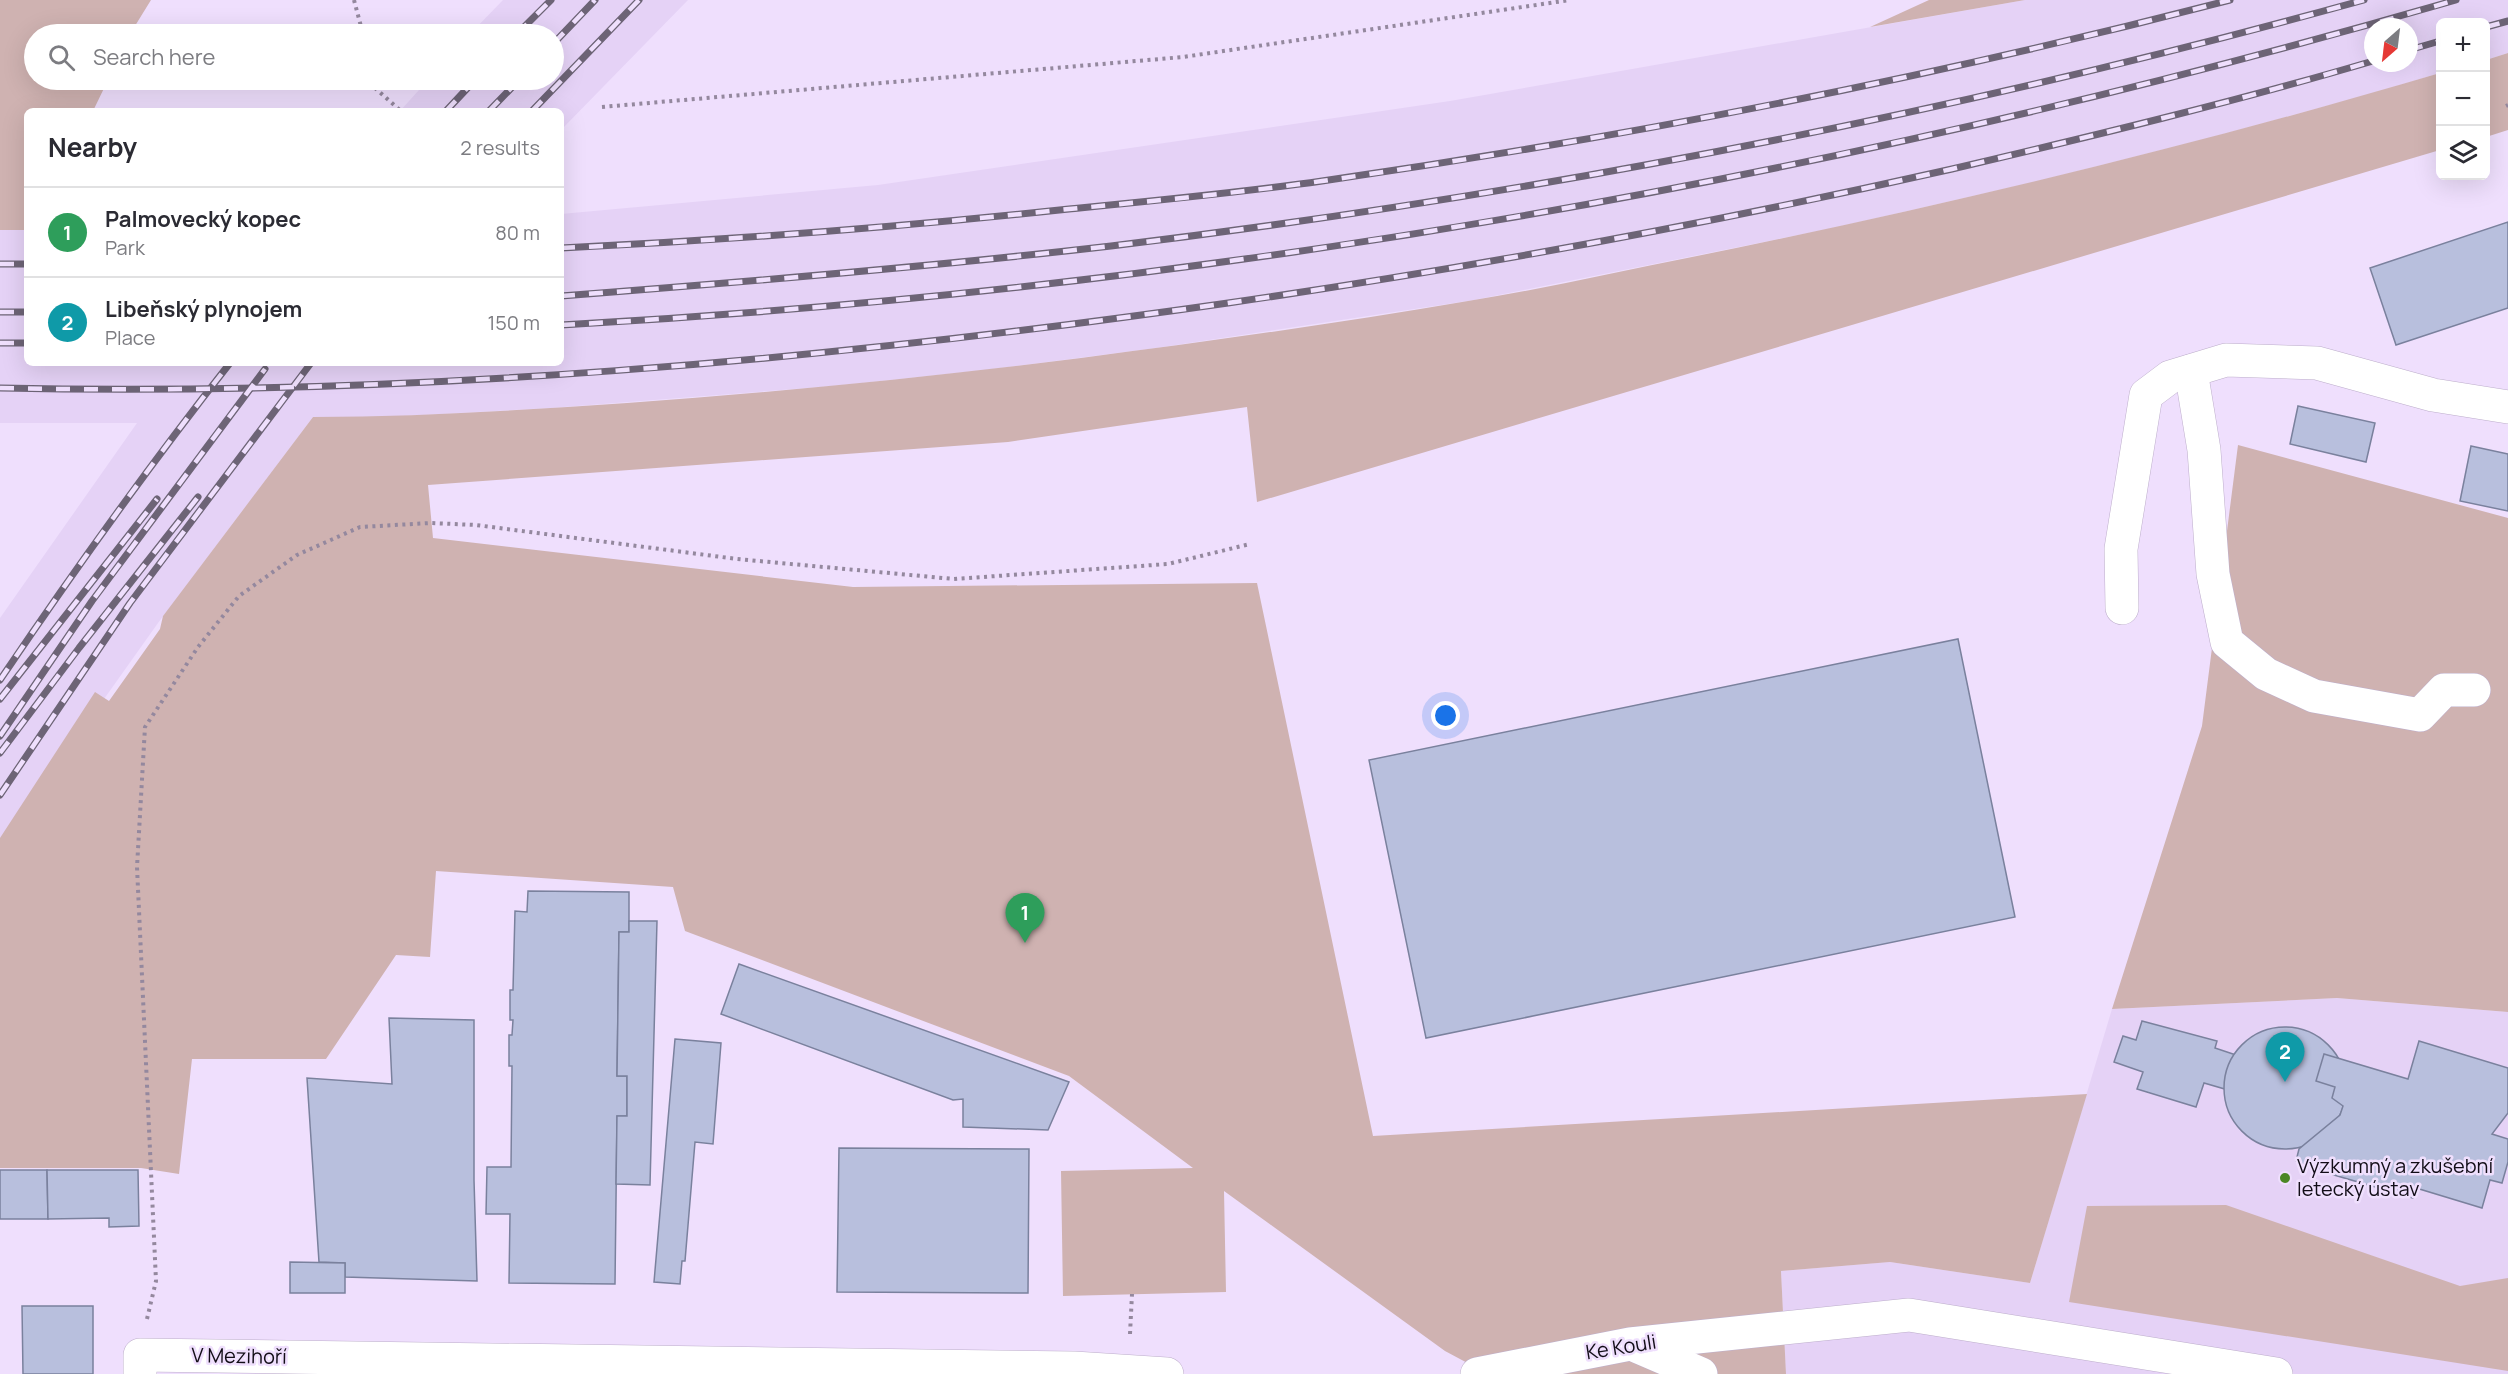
<!DOCTYPE html>
<html lang="en">
<head>
<meta charset="utf-8">
<style>
  :root { --surface:#fff; --page:#f2f2f3; --text:#2b2b33; --muted:#7c7c81; --line:#e1e1e2; --accent:#4b8725 }
  body { margin:0; font-family:Manrope,sans-serif; background:var(--page); color:var(--text) }
  .controls { position:absolute; right:18px; top:18px; display:grid; overflow:hidden; border-radius:9px; box-shadow:0 6px 24px #0002 }
  .controls button { width:54px; height:54px; display:grid; place-items:center; padding:0; border:0; border-bottom:2px solid var(--line); background:var(--surface); color:var(--text); font:30px sans-serif }
  .compass { position:absolute; left:2364px; top:18px; width:54px; height:54px; border-radius:50%; background:var(--surface); box-shadow:0 6px 24px #0002; rotate:208deg }
  .you { position:absolute; left:1446px; top:716px; width:21px; height:21px; margin:-15px; border:4px solid #fff; border-radius:50%; background:#1a73e8; box-shadow:0 0 0 9px #1a73e833 }
  .badge { display:grid; place-items:center; width:39px; height:39px; border-radius:50%; background:var(--accent); color:#fff; font-size:20px; font-weight:700 }
  .pin { position:absolute; translate:-50% -50px; filter:drop-shadow(0 2px 3px #0008) }
  .pin::after { content:''; position:absolute; top:32px; width:21px; height:18px; background:inherit; clip-path:polygon(0 0,100% 0,50% 100%) }
  .list { margin:0; padding:0; list-style:none }
  h2 { display:flex; justify-content:space-between; align-items:center; height:78px; margin:0; padding:0 24px; font-size:26px }
  h2 small { font-size:20px; font-weight:400; color:var(--muted) }
  .list li { display:grid; grid-template-columns:39px 1fr auto; gap:18px; align-items:center; box-sizing:border-box; height:90px; padding:0 24px; border-top:2px solid var(--line) }
  .list b { display:block; font-size:22px; white-space:nowrap }
  .list p { margin:0; font-size:20px; white-space:nowrap; color:var(--muted) }
  .list em { font-size:20px; font-style:normal; color:var(--muted) }
  .icon { flex:none; width:33px; height:33px; fill:none; stroke:currentColor; stroke-width:2; stroke-linecap:round; stroke-linejoin:round }
  .map { position:relative; flex:none; width:2508px; height:1374px; overflow:hidden }
  .search { position:absolute; background:var(--surface); box-shadow:0 6px 24px #0002; left:24px; top:24px; width:540px; height:66px; display:flex; align-items:center; gap:15px; box-sizing:border-box; padding:0 21px; border-radius:33px; color:var(--muted); font-size:22px }
  .panel { position:absolute; background:var(--surface); box-shadow:0 6px 24px #0002; left:24px; top:108px; width:540px; height:258px; border-radius:9px }
  .map>svg:first-child { display:block }
  .built { fill:#e5d2f6; fill-rule:evenodd }
  .green { fill:#cfb2b1 }
  .building { fill:#b8bfdd; stroke:#7a819d; stroke-width:1.5 }
  .lines { fill:none; stroke-linecap:round; stroke-linejoin:round }
  .minor-casing { stroke:#bdaecb; stroke-width:34 }
  .path { stroke:#94889e; stroke-width:4; stroke-dasharray:3 4.5; stroke-linecap:butt }
  .minor { stroke:#fff; stroke-width:33 }
  .rail-casing { stroke:#6d6476; stroke-width:7 }
  .rail { stroke:#efdffd; stroke-width:4.5; stroke-dasharray:14; stroke-linecap:butt }
  .poi-dot { fill:#4b8725; stroke:#efdffd; stroke-width:2 }
  .labels { text-anchor:middle; stroke-width:5; stroke-linejoin:round; paint-order:stroke }
  .poi-label { font-size:20px; fill:#120d17; stroke:#efdffd; text-anchor:start }
  .street-label { font-size:20px; fill:#120d17; stroke:#efdffd }
</style>
</head>
<body>
<div class="map">
<svg width="2508" height="1374" viewBox="0 0 2508 1374">
  <rect width="100%" height="100%" fill="#efdffd"/>
  <g class="built">
    <polygon points="503,0 688,0 561,130 561,111 400,111 428,80 554,80 554,34 470,34"/>
    <path d="M2025,0H2508V53L2486,60V22H2440V73L2367,95L2209,138L2034,182L1833,228L1474,300L1156,348L985,370L833,386L551,408L386,417H313L158,623L104,699L0,859V618L137,423H0V230H27V363H561V214L878,185L1450,101ZM2373,27H2409V63H2373Z"/>
    <polygon points="2337,998 2508,1012 2508,1374 1786,1374 1781,1271 1890,1262 2030,1283 2112,1009"/>
  </g>
  <g class="green">
    <polygon points="0,0 151,0 130,34 34,34 34,80 108,80 93,111 27,111 27,230 0,230"/>
    <polygon points="1929,0 2025,0 1870,27"/>
    <polygon points="2508,53 2508,130 2486,137 2486,60"/>
    <path d="M2440,73V150L1257,502L1247,407L1008,442L428,485L433,538L853,587L1257,583L1373,1136L2087,1094L2030,1283L1890,1262L1781,1271L1786,1374H1488L1445,1351L1224,1191L1226,1292L1063,1296L1061,1171L1193,1168L1069,1076L685,931L673,887L436,871L430,957L396,955L326,1059H192L179,1174L141,1168H0V838L95,692L109,701L160,629L163,616L313,417C418,417 523,410 627,403C779,392 930,377 1081,358C1211,341 1340,323 1468,301C1543,289 1617,272 1692,257C1944,206 2194,146 2440,73Z"/>
    <polygon points="2238,445 2508,518 2508,1012 2337,998 2112,1009 2202,726"/>
    <polygon points="2226,1205 2460,1286 2508,1278 2508,1371 2069,1302 2087,1206"/>
  </g>
  <g class="building">
    <polygon points="2508,222 2508,308 2396,345 2370,268"/>
    <polygon points="2298,406 2375,423 2366,462 2290,444"/>
    <polygon points="2471,446 2508,454 2508,511 2460,501"/>
    <polygon points="1958,639 2015,917 1426,1038 1369,760"/>
    <polygon points="528,891 629,892 629,932 619,932 617,1076 627,1076 627,1116 617,1116 615,1284 509,1283 510,1214 486,1214 487,1167 511,1167 512,1066 509,1066 509,1035 512,1035 513,1020 510,1020 510,990 513,990 515,911 527,912"/>
    <polygon points="629,921 657,921 650,1185 616,1184 617,1116 627,1116 627,1076 617,1076 619,932 629,932"/>
    <polygon points="739,964 1069,1082 1048,1130 963,1127 963,1099 953,1100 721,1014"/>
    <polygon points="389,1018 474,1020 474,1180 477,1281 345,1277 345,1263 319,1262 307,1078 392,1084"/>
    <polygon points="2142,1021 2217,1041 2215,1048 2245,1058 2235,1092 2204,1083 2196,1107 2137,1089 2143,1072 2114,1062 2123,1036 2136,1040"/>
    <circle cx="2285" cy="1088" r="61"/>
    <polygon points="675,1039 721,1043 713,1144 695,1142 685,1261 682,1261 680,1284 654,1282"/>
    <polygon points="2419,1041 2508,1068 2508,1113 2492,1134 2508,1139 2508,1162 2502,1183 2490,1180 2482,1208 2416,1188 2413,1198 2334,1175 2296,1161 2299,1149 2340,1115 2343,1106 2332,1098 2335,1087 2316,1081 2324,1054 2408,1079"/>
    <polygon points="839,1148 1029,1149 1028,1293 837,1292"/>
    <polygon points="0,1170 47,1170 48,1219 0,1219"/>
    <polygon points="47,1170 138,1170 139,1226 109,1227 109,1218 48,1219"/>
    <polygon points="290,1262 345,1263 345,1293 290,1293"/>
    <polygon points="22,1306 93,1306 93,1374 23,1374"/>
  </g>
  <g class="lines">
    <g class="minor-casing">
      <g id="minor">
        <polyline points="2191,371 2204,450 2213,574 2227,642 2266,674 2314,696 2420,715 2444,690 2474,690"/>
        <polyline points="2122,608 2121,549 2146,395 2170,377 2226,360 2317,363 2433,395 2508,407"/>
        <polyline points="1634,1345 1701,1374"/>
        <polyline points="140,1374 140,1355 1074,1368 1167,1374"/>
        <polyline points="1477,1374 1630,1344 1909,1315 2276,1374"/>
      </g>
    </g>
    <g class="path">
      <polyline points="354,0 363,34"/>
      <polyline points="374,80 376,89 401,111"/>
      <polyline points="2506,106 2508,105"/>
      <polyline points="602,107 1183,57 1570,0"/>
      <polyline points="147,1319 156,1281 137,867 145,727 198,647 239,596 297,555 360,527 431,523 476,525 737,559 954,579 1168,564 1250,544"/>
      <polyline points="1130,1334 1132,1294"/>
    </g>
    <use href="#minor" class="minor"/>
    <g class="rail-casing">
      <g id="rail">
        <polyline points="2486,27 2508,21"/>
        <polyline points="517,34 551,0"/>
        <polyline points="554,43 595,0"/>
        <polyline points="2409,50 2440,41"/>
        <polyline points="446,111 475,80"/>
        <polyline points="489,111 519,80"/>
        <polyline points="532,111 639,0"/>
        <path d="M561,248C731,240 900,227 1069,209C1153,201 1238,193 1322,181C1628,137 1931,78 2230,0"/>
        <polyline points="0,264 27,264"/>
        <path d="M561,296C745,282 928,267 1111,246C1534,195 1953,114 2364,0"/>
        <polyline points="0,312 27,312"/>
        <path d="M561,325C1203,290 1838,179 2456,0"/>
        <polyline points="0,343 27,343"/>
        <path d="M0,388C410,397 822,361 1228,303C1471,268 1712,223 1952,169C2093,136 2234,102 2373,61"/>
        <path d="M0,680C73,572 149,466 230,363"/>
        <polyline points="0,699 157,499"/>
        <polyline points="0,736 92,601 265,369"/>
        <polyline points="0,753 79,648 198,497"/>
        <polyline points="0,795 130,603 311,363"/>
      </g>
    </g>
    <use href="#rail" class="rail"/>
  </g>
  <circle class="poi-dot" cx="2285" cy="1178" r="6"/>
  <g class="labels">
    <g class="poi-label">
      <text x="2297" y="1173">Výzkumný a zkušební<tspan x="2297" dy="23">letecký ústav</tspan></text>
    </g>
    <g class="street-label">
      <text transform="translate(1621 1347) rotate(-9)" y="7">Ke Kouli</text>
      <text transform="translate(239 1356) rotate(1)" y="7">V Mezihoří</text>
    </g>
  </g>
</svg>
<div class="controls">
<button>+</button>
<button>−</button>
<button><svg class="icon" aria-label="layers" viewBox="0 0 24 24"><path d="M12 4l9 5-9 5-9-5zM3 14l9 5 9-5"/></svg></button>
</div>
<svg class="compass" viewBox="-18 -18 36 36"><path d="M0-13l5 13h-10z" fill="#e53935"/><path d="M0 13l5-13h-10z" fill="#7c7c81"/></svg>
<div class="you"></div>
<div class="pin badge" style="left:1025px;top:943px;background:#2e9e5b">1</div>
<div class="pin badge" style="left:2285px;top:1082px;background:#0f9aa8">2</div>
<div class="search"><svg class="icon" aria-label="search" viewBox="0 0 24 24"><circle cx="10" cy="10" r="6"/><path d="M15 15l6 6"/></svg>Search here</div>
<section class="panel">
<h2>Nearby<small>2 results</small></h2>
<ul class="list">
<li><span class="badge" style="background:#2e9e5b">1</span><div><b>Palmovecký kopec</b><p>Park</p></div><em>80 m</em></li>
<li><span class="badge" style="background:#0f9aa8">2</span><div><b>Libeňský plynojem</b><p>Place</p></div><em>150 m</em></li>
</ul>
</section>
</div>
</body>
</html>
